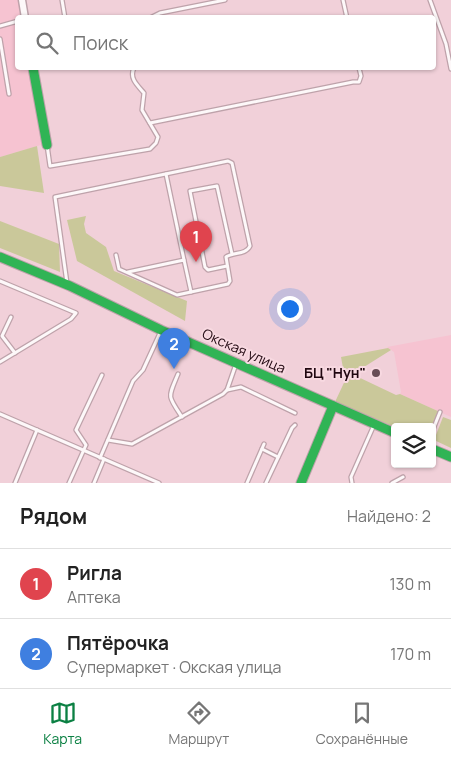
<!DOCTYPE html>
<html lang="ru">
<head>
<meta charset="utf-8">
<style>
  :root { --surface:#fff; --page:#f2f2f2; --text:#222; --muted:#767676; --line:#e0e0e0; --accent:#0b8043 }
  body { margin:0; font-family:Manrope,sans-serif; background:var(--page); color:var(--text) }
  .controls { position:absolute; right:15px; bottom:15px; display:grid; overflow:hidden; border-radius:5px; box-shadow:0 1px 4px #0004 }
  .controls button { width:45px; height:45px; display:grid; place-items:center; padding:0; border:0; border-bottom:1px solid var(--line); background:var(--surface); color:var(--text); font:25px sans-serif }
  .you { position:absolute; left:289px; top:308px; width:18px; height:18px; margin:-12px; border:4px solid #fff; border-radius:50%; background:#1a73e8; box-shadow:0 0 0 8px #1a73e833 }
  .badge { display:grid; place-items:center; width:32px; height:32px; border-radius:50%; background:var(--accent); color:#fff; font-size:16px; font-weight:700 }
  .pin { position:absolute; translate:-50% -41px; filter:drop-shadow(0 1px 2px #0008) }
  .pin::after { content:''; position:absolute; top:26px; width:18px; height:15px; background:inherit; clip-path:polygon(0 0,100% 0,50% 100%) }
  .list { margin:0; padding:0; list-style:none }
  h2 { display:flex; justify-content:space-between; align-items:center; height:65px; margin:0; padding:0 20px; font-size:21px }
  h2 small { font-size:16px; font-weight:400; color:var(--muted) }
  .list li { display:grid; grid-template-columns:32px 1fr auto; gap:15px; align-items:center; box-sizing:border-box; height:70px; padding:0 20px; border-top:1px solid var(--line) }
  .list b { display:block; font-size:19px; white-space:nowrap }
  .list p { margin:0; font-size:16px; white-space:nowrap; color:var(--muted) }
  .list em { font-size:16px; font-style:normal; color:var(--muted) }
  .icon { flex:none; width:28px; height:28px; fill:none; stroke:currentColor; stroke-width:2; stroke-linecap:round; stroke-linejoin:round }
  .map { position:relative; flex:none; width:451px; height:483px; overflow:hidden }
  .search { position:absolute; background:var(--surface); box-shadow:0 1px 4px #0004; left:15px; right:15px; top:15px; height:55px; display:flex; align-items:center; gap:12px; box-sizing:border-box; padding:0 18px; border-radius:5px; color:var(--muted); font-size:19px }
  .sheet { height:205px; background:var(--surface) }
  nav { display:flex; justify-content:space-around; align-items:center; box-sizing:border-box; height:70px; border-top:1px solid var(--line); background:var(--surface); font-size:14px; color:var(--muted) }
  nav a { display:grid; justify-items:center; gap:2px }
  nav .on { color:var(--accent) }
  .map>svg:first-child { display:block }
  .built { fill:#f6c3d1 }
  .green { fill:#cac89a }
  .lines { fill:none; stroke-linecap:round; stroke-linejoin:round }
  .lane-casing { stroke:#bea2aa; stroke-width:5.5 }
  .street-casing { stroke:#bea2aa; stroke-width:9 }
  .fast-casing { stroke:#bea2aa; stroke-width:11 }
  .lane { stroke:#fdf8f9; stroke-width:3 }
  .street { stroke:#fdf8f9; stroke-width:6 }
  .fast { stroke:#30b455; stroke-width:9 }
  .poi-dot { fill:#694d56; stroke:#f8d9e1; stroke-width:2 }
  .labels { text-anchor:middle; stroke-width:4; stroke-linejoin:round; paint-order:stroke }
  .street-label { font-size:14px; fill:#200710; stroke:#f8d9e1 }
  .poi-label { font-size:14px; font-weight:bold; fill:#200710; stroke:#f8d9e1; text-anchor:end }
</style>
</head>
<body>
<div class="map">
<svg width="451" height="483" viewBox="0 0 451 483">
  <rect width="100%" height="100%" fill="#f1d0d9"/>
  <g class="built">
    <polygon points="0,0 19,0 22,17 18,18 18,68 29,68 41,145 0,157"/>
    <polygon points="451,335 451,417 400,394 401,392 394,352 387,347"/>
  </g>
  <g class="green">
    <polygon points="37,146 44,193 0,186 0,157"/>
    <polygon points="86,216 84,224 86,233 106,247 114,271 187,301 185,321 77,261 67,220"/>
    <polygon points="0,221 59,244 60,272 0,248"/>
    <polygon points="388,348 391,350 356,372 356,376 396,395 400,394 440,412 432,431 432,427 395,427 335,402 349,372 343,368 341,357"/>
    <polygon points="443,417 451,420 451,448 434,440"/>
  </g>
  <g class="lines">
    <g class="lane-casing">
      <g id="lane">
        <polyline points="62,0 65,18"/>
        <polyline points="343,0 347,18"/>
        <polyline points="430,0 446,44 451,69"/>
        <polyline points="150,18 160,13 225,0"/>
        <polyline points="0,26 18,21"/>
        <polyline points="0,39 9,94"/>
        <polyline points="150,123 353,82 359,82 361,76 359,68"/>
        <path d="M47,145L50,166L150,149L156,143L158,137L142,110L144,93C137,85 129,78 134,68"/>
        <polyline points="166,174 184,260"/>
        <polyline points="227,266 208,270 205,267 190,191 217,186 232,254"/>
        <polyline points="128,272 184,260 191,292"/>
        <polyline points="0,281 76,313 71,319 0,362"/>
        <path d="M67,283L55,197L228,161L232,163L250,246C246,255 233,252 226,257L230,281L228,284L177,295L119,269L116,255"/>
        <polyline points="11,317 2,336 15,353"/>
        <path d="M178,374C168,398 167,395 182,417"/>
        <polyline points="227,390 241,387 295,413"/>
        <polyline points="0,414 159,483"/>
        <polyline points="432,432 440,412"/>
        <polyline points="108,440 132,444 223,394 227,390 236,364"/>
        <polyline points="262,449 278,457"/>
        <polyline points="100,458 133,381 143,370 161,331"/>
        <polyline points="15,483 37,430"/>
        <polyline points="69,483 86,445 76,430 102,375"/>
        <polyline points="94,483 104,459"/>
        <polyline points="247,483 264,444"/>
        <polyline points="266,483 292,428 295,425"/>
        <polyline points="352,483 351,477 374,425"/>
        <polyline points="392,483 403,477"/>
      </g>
    </g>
    <g class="street-casing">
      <polyline id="street" points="22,0 25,18"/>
    </g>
    <g class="fast-casing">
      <g id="fast">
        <polyline points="33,68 47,145"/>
        <polyline points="0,257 70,286 161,330 395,433"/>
        <polyline points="432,449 451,457"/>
        <polyline points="301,483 333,406"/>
      </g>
    </g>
    <use href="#lane" class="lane"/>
    <use href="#street" class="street"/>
    <use href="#fast" class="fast"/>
  </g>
  <circle class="poi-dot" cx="376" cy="373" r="5"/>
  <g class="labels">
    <g class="street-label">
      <text transform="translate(244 351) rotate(24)" y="5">Окская улица</text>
    </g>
    <g class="poi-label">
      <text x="366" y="378">БЦ "Нун"</text>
    </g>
  </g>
</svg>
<div class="controls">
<button><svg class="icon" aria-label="layers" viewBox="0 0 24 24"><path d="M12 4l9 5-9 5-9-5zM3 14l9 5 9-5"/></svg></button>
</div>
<div class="you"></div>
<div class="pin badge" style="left:196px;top:262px;background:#e0444e">1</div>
<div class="pin badge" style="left:174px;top:369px;background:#3f7fe0">2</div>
<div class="search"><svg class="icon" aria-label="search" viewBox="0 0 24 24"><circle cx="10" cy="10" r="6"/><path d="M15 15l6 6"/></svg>Поиск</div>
</div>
<section class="sheet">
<h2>Рядом<small>Найдено: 2</small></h2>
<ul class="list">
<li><span class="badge" style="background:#e0444e">1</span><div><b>Ригла</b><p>Аптека</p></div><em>130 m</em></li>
<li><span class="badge" style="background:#3f7fe0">2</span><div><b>Пятёрочка</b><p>Супермаркет · Окская улица</p></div><em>170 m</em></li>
</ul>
</section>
<nav>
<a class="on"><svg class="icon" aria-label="map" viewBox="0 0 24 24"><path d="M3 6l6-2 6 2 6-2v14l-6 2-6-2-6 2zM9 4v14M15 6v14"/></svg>Карта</a>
<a><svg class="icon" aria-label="directions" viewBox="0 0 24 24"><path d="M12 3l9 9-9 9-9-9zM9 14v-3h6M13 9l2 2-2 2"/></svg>Маршрут</a>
<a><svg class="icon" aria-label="saved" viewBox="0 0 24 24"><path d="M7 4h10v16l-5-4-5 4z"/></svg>Сохранённые</a>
</nav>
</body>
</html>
